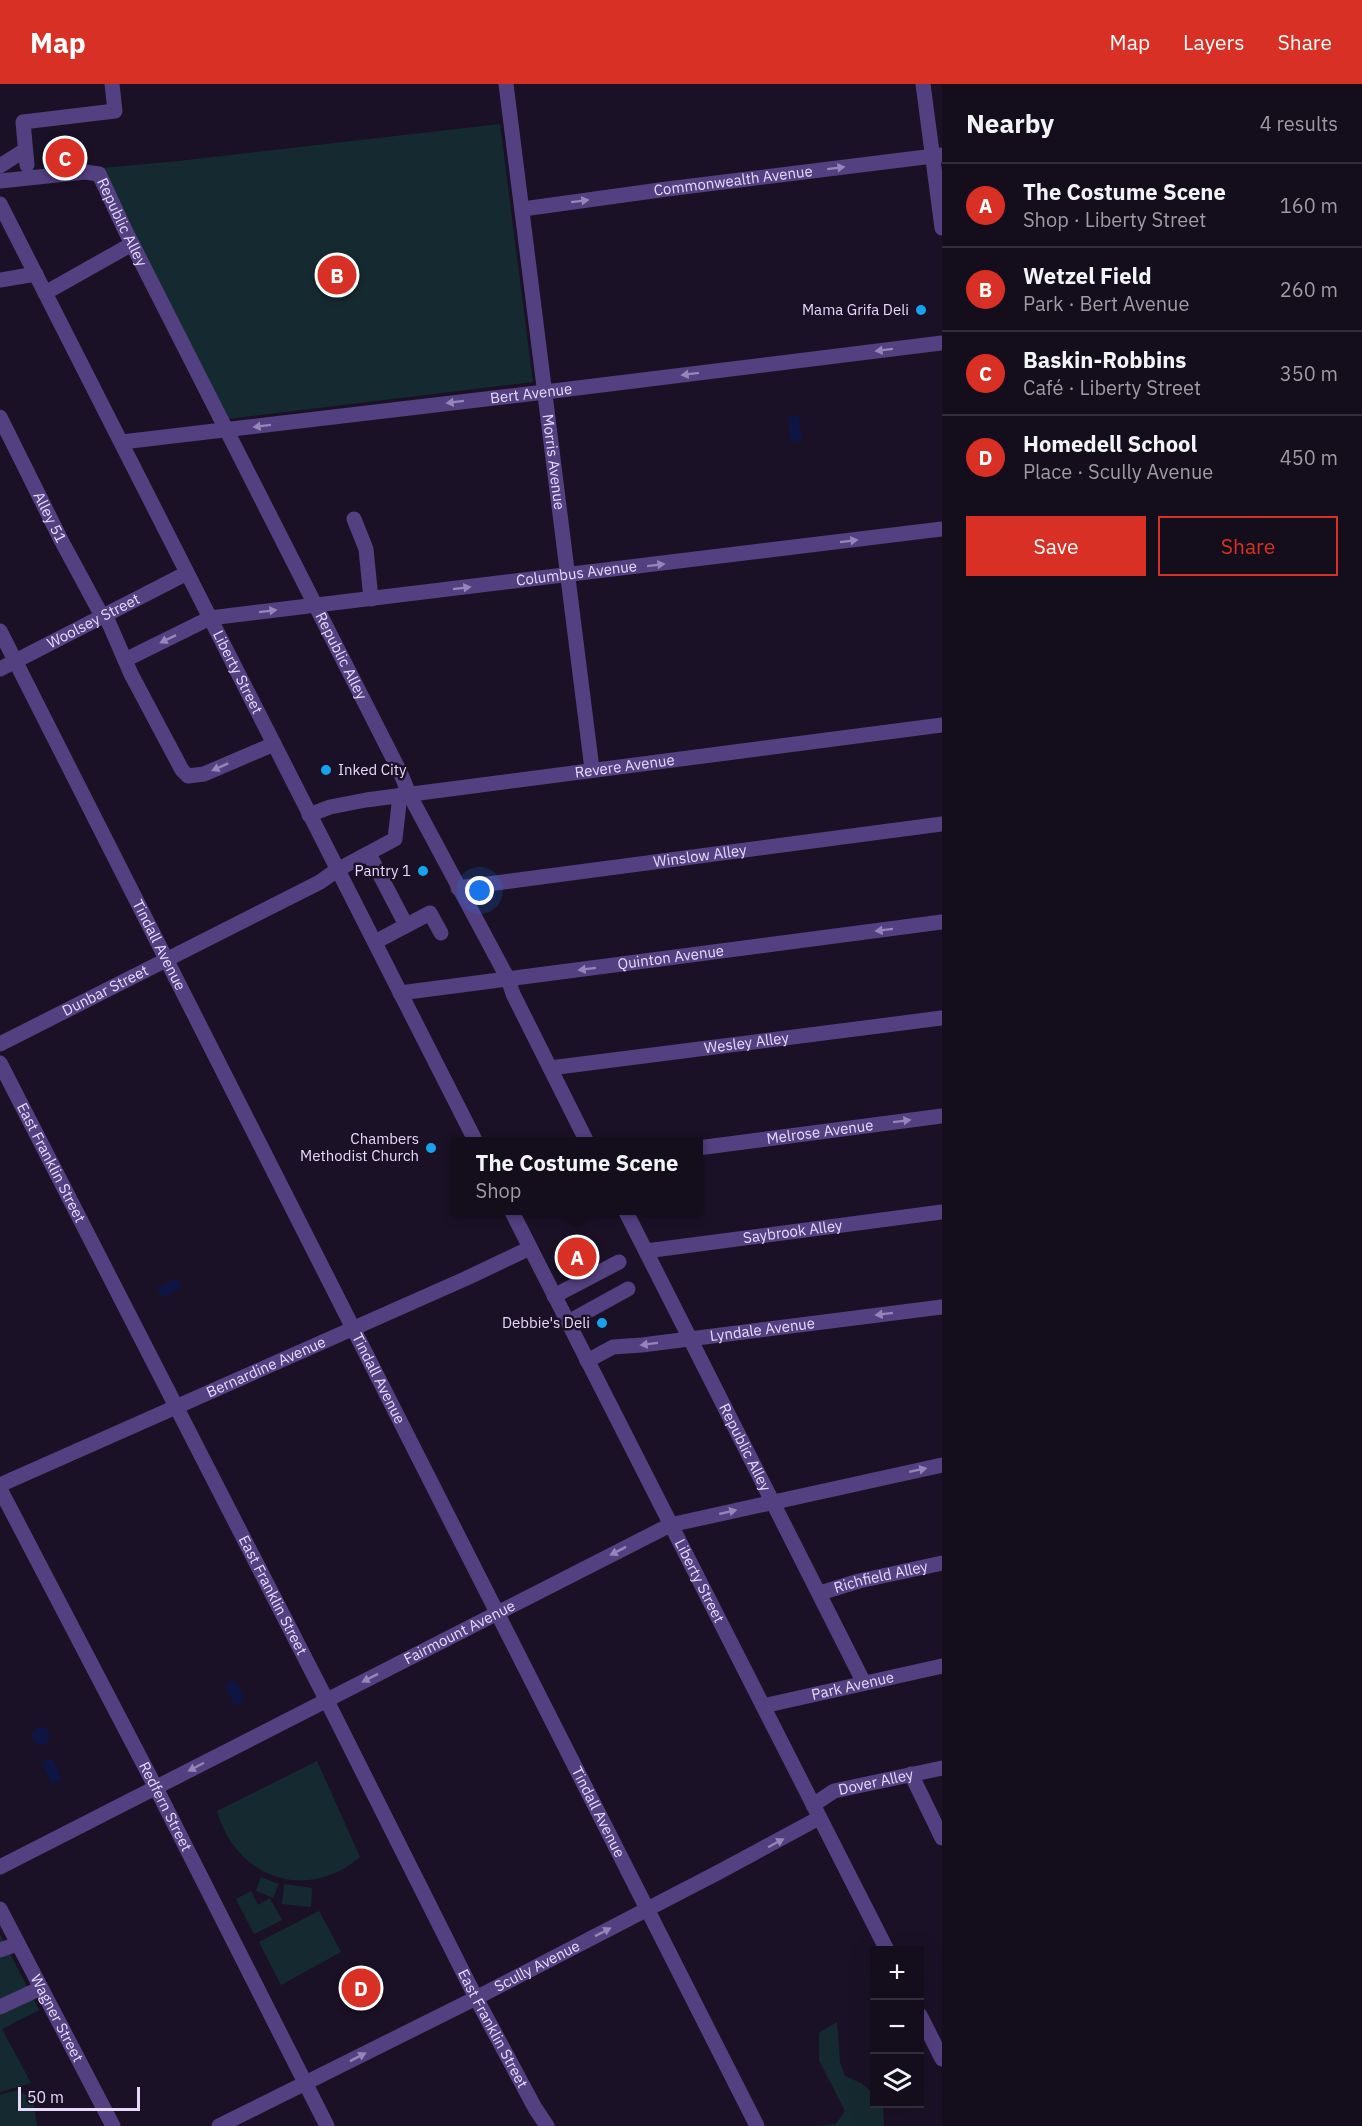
<!DOCTYPE html>
<html lang="en">
<head>
<meta charset="utf-8">
<style>
  :root { --surface:#140d1c; --page:#211b29; --text:#f1f3f6; --muted:#9d9ca3; --line:#332d3b; --accent:#d93025 }
  body { margin:0; font-family:"IBM Plex Sans",sans-serif; background:var(--page); color:var(--text) }
  .controls { position:absolute; right:18px; bottom:18px; display:grid; overflow:hidden; border-radius:0px; box-shadow:0 6px 24px #0002 }
  .controls button { width:54px; height:54px; display:grid; place-items:center; padding:0; border:0; border-bottom:2px solid var(--line); background:var(--surface); color:var(--text); font:30px sans-serif }
  .scale { position:absolute; left:18px; bottom:15px; width:122px; box-sizing:border-box; padding-left:6px; border:3px solid #e6d9fc; border-top:0; font-size:16px; line-height:21px; white-space:nowrap; color:#e6d9fc; -webkit-text-stroke:4px #1a1126; paint-order:stroke }
  .you { position:absolute; left:480px; top:807px; width:21px; height:21px; margin:-15px; border:4px solid #fff; border-radius:50%; background:#1a73e8; box-shadow:0 0 0 9px #1a73e833 }
  .badge { display:grid; place-items:center; width:39px; height:39px; border-radius:50%; background:var(--accent); color:#fff; font-size:20px; font-weight:700 }
  .pin { position:absolute; translate:-50% -50%; border:3px solid #fff; box-shadow:0 2px 6px #0006 }
  .popup { position:absolute; left:451px; top:1053px; width:252px; height:78px; box-sizing:border-box; display:grid; place-content:center; border-radius:0px; background:var(--surface); filter:drop-shadow(0 2px 4px #0005); font-size:20px; white-space:nowrap; color:var(--muted) }
  .popup b { font-size:22px; color:var(--text) }
  .popup::after { content:''; position:absolute; left:50%; top:100%; margin-left:-12px; border:12px solid transparent; border-top-color:var(--surface) }
  .list { margin:0; padding:0; list-style:none }
  h2 { display:flex; justify-content:space-between; align-items:center; height:78px; margin:0; padding:0 24px; font-size:26px }
  h2 small { font-size:20px; font-weight:400; color:var(--muted) }
  .list li { display:grid; grid-template-columns:39px 1fr auto; gap:18px; align-items:center; box-sizing:border-box; height:84px; padding:0 24px; border-top:2px solid var(--line) }
  .list b { display:block; font-size:22px; white-space:nowrap }
  .list p { margin:0; font-size:20px; white-space:nowrap; color:var(--muted) }
  .list em { font-size:20px; font-style:normal; color:var(--muted) }
  .actions { display:flex; gap:12px; padding:18px 24px }
  .actions a { flex:1; padding:14px 0; border:2px solid var(--accent); border-radius:0px; text-align:center; font-size:21px; color:var(--accent) }
  .actions .main { background:var(--accent); color:#fff }
  .icon { flex:none; width:33px; height:33px; fill:none; stroke:currentColor; stroke-width:2; stroke-linecap:round; stroke-linejoin:round }
  .map { position:relative; flex:none; width:942px; height:2042px; overflow:hidden }
  header { display:flex; align-items:center; gap:36px; box-sizing:border-box; height:84px; padding:0 30px; background:var(--accent); color:#fff }
  header strong { font-size:28px }
  nav { display:flex; gap:33px; margin-inline-start:auto; font-size:21px }
  main { display:flex }
  aside { flex:1; background:var(--surface) }
  .map>svg:first-child { display:block }
  .green { fill:#152a30 }
  .water { fill:#0f1542 }
  .lines { fill:none; stroke-linecap:round; stroke-linejoin:round }
  .minor { stroke:#534081; stroke-width:15 }
  .oneway { fill:#9585b8 }
  .poi-dot { fill:#15a3ed; stroke:#1a1126; stroke-width:2 }
  .labels { text-anchor:middle; stroke-width:5; stroke-linejoin:round; paint-order:stroke }
  .street-label { font-size:15px; fill:#e6d9fc; stroke:#1a1126 }
  .poi-label { font-size:15px; fill:#e6d9fc; stroke:#1a1126; text-anchor:end }
</style>
</head>
<body>
<header>
<strong>Map</strong>
<nav><a>Map</a><a>Layers</a><a>Share</a></nav>
</header>
<main>
<div class="map">
<svg width="942" height="2042" viewBox="0 0 942 2042">
  <rect width="100%" height="100%" fill="#1a1126"/>
  <g class="green">
    <polygon points="500,40 533,298 228,335 101,84 179,77"/>
    <path d="M317,1677L360,1773C306,1819 236,1794 217,1727Z"/>
    <polygon points="261,1793 279,1800 273,1814 256,1807"/>
    <polygon points="284,1800 312,1804 311,1823 282,1820"/>
    <polygon points="251,1807 258,1821 270,1814 282,1836 254,1850 236,1815"/>
    <polygon points="319,1827 341,1868 281,1901 259,1858"/>
    <polygon points="0,1850 39,1926 2,1945 31,1999 0,2008"/>
    <polygon points="837,1938 840,1978 845,1992 861,1999 874,2010 874,2020 883,2020 884,2042 816,2042 836,2040 845,2027 819,1976 819,1949"/>
    <polygon points="17,2006 33,2015 37,2042 0,2042 0,2011"/>
  </g>
  <g class="water">
    <polygon points="799,332 802,357 790,358 788,333"/>
    <polygon points="493,806 496,811 494,816 480,820 475,818 476,810"/>
    <polygon points="177,1194 182,1204 162,1214 157,1204"/>
    <polygon points="232,1597 236,1598 244,1613 243,1618 238,1620 234,1620 226,1604 227,1600"/>
    <circle cx="41" cy="1652" r="9"/>
    <polygon points="52,1674 62,1695 52,1700 42,1679"/>
  </g>
  <g class="lines">
    <g class="minor">
      <path id="s1" d="M506,0L592,685"/>
      <polyline points="923,0 942,144"/>
      <polyline points="27,81 23,38 115,27 112,0"/>
      <polyline points="0,82 25,66"/>
      <path id="s2" d="M0,97L85,88L99,90L125,146L401,690L409,710L508,895L513,910L587,1058"/>
      <path id="s3" d="M0,120L476,1058"/>
      <path id="s4" d="M523,125L667,105L942,71"/>
      <polyline points="0,196 36,190"/>
      <polyline points="45,209 132,160"/>
      <path id="s5" d="M0,333L61,456L102,532"/>
      <path id="s6" d="M122,358L545,308L942,259"/>
      <polyline points="354,435 366,465 371,515"/>
      <polyline points="105,530 131,590 182,686 188,692 204,690 274,660"/>
      <path id="s7" d="M0,547L757,2042"/>
      <path id="s8" d="M125,576L210,534L942,445"/>
      <path id="s9" d="M0,585L187,489"/>
      <path id="s10" d="M309,731L330,723L366,716L942,641"/>
      <polyline points="369,770 406,841"/>
      <path id="s11" d="M458,804L942,740"/>
      <polyline points="375,858 430,829 441,849"/>
      <path id="s12" d="M400,909L942,838"/>
      <path id="s13" d="M0,960L320,798L337,786L395,755L400,711"/>
      <path id="s14" d="M0,979L326,1615L476,1914L535,2024L547,2042"/>
      <path id="s15" d="M550,984L942,934"/>
      <path id="s16" d="M698,1064L942,1032"/>
      <path id="s17" d="M511,1126L887,1866"/>
      <path id="s18" d="M625,1126L864,1599"/>
      <path id="s19" d="M646,1167L942,1128"/>
      <polyline points="554,1212 619,1178"/>
      <polyline points="568,1238 628,1205"/>
      <path id="s20" d="M587,1277L613,1263L642,1261L942,1223"/>
      <path id="s21" d="M0,1401L467,1194L530,1164"/>
      <path id="s22" d="M0,1405L156,1704L327,2042"/>
      <path id="s23" d="M820,1509L859,1497L942,1479"/>
      <path id="s24" d="M763,1622L942,1582"/>
      <polyline points="911,1690 942,1754"/>
      <path id="s25" d="M813,1721L834,1707L942,1684"/>
      <path id="s26" d="M0,1783L670,1441L942,1381"/>
      <path id="s27" d="M0,1825L113,2042"/>
      <polyline points="0,1866 18,1860"/>
      <polyline points="0,1923 41,1904"/>
      <polyline points="920,1931 942,1975"/>
      <path id="s28" d="M219,2042L476,1914L719,1788L819,1734"/>
    </g>
  </g>
  <defs><path id="oneway-solid" d="M-6-.8H1V-3.2L6.5 0L1 3.2V.8H-6Z" transform="scale(1.5)"/></defs>
  <g class="oneway">
    <use href="#oneway-solid" transform="translate(836 84) rotate(-7)"/>
    <use href="#oneway-solid" transform="translate(580 117) rotate(-7)"/>
    <use href="#oneway-solid" transform="translate(884 266) rotate(173)"/>
    <use href="#oneway-solid" transform="translate(690 290) rotate(173)"/>
    <use href="#oneway-solid" transform="translate(455 318) rotate(173)"/>
    <use href="#oneway-solid" transform="translate(262 342) rotate(173)"/>
    <use href="#oneway-solid" transform="translate(849 457) rotate(-7)"/>
    <use href="#oneway-solid" transform="translate(656 481) rotate(-7)"/>
    <use href="#oneway-solid" transform="translate(462 504) rotate(-7)"/>
    <use href="#oneway-solid" transform="translate(268 527) rotate(-7)"/>
    <use href="#oneway-solid" transform="translate(168 555) rotate(154)"/>
    <use href="#oneway-solid" transform="translate(220 683) rotate(156)"/>
    <use href="#oneway-solid" transform="translate(884 846) rotate(173)"/>
    <use href="#oneway-solid" transform="translate(587 885) rotate(173)"/>
    <use href="#oneway-solid" transform="translate(902 1037) rotate(-7)"/>
    <use href="#oneway-solid" transform="translate(884 1230) rotate(173)"/>
    <use href="#oneway-solid" transform="translate(649 1260) rotate(173)"/>
    <use href="#oneway-solid" transform="translate(918 1386) rotate(-12)"/>
    <use href="#oneway-solid" transform="translate(728 1428) rotate(-13)"/>
    <use href="#oneway-solid" transform="translate(618 1467) rotate(153)"/>
    <use href="#oneway-solid" transform="translate(370 1594) rotate(153)"/>
    <use href="#oneway-solid" transform="translate(196 1683) rotate(152)"/>
    <use href="#oneway-solid" transform="translate(776 1759) rotate(-28)"/>
    <use href="#oneway-solid" transform="translate(603 1848) rotate(-27)"/>
    <use href="#oneway-solid" transform="translate(358 1973) rotate(-27)"/>
  </g>
  <g class="poi-dot">
    <circle cx="921" cy="226" r="6"/>
    <circle cx="326" cy="686" r="6"/>
    <circle cx="423" cy="787" r="6"/>
    <circle cx="431" cy="1064" r="6"/>
    <circle cx="602" cy="1239" r="6"/>
  </g>
  <g class="labels">
    <g class="street-label">
      <text dy="5" stroke="none"><textPath href="#s4" startOffset="212">Commonwealth Avenue</textPath></text>
      <text dy="5" stroke="none"><textPath href="#s2" startOffset="153">Republic Alley</textPath></text>
      <text dy="5" stroke="none"><textPath href="#s6" startOffset="412">Bert Avenue</textPath></text>
      <text dy="5" stroke="none"><textPath href="#s1" startOffset="381">Morris Avenue</textPath></text>
      <text dy="5" stroke="none"><textPath href="#s5" startOffset="112">Alley 51</textPath></text>
      <text dy="5" stroke="none"><textPath href="#s8" startOffset="464">Columbus Avenue</textPath></text>
      <text dy="5" stroke="none"><textPath href="#s9" startOffset="105">Woolsey Street</textPath></text>
      <text dy="5" stroke="none"><textPath href="#s2" startOffset="639">Republic Alley</textPath></text>
      <text dy="5" stroke="none"><textPath href="#s3" startOffset="525">Liberty Street</textPath></text>
      <text dy="5" stroke="none"><textPath href="#s10" startOffset="320">Revere Avenue</textPath></text>
      <text dy="5" stroke="none"><textPath href="#s11" startOffset="244">Winslow Alley</textPath></text>
      <text dy="5" stroke="none"><textPath href="#s7" startOffset="352">Tindall Avenue</textPath></text>
      <text dy="5" stroke="none"><textPath href="#s12" startOffset="273">Quinton Avenue</textPath></text>
      <text dy="5" stroke="none"><textPath href="#s13" startOffset="118">Dunbar Street</textPath></text>
      <text dy="5" stroke="none"><textPath href="#s15" startOffset="198">Wesley Alley</textPath></text>
      <text dy="5" stroke="none"><textPath href="#s16" startOffset="123">Melrose Avenue</textPath></text>
      <text dy="5" stroke="none"><textPath href="#s14" startOffset="112">East Franklin Street</textPath></text>
      <text dy="5" stroke="none"><textPath href="#s19" startOffset="148">Saybrook Alley</textPath></text>
      <text dy="5" stroke="none"><textPath href="#s20" startOffset="180">Lyndale Avenue</textPath></text>
      <text dy="5" stroke="none"><textPath href="#s21" startOffset="291">Bernardine Avenue</textPath></text>
      <text dy="5" stroke="none"><textPath href="#s7" startOffset="838">Tindall Avenue</textPath></text>
      <text dy="5" stroke="none"><textPath href="#s18" startOffset="266">Republic Alley</textPath></text>
      <text dy="5" stroke="none"><textPath href="#s23" startOffset="63">Richfield Alley</textPath></text>
      <text dy="5" stroke="none"><textPath href="#s17" startOffset="416">Liberty Street</textPath></text>
      <text dy="5" stroke="none"><textPath href="#s14" startOffset="598">East Franklin Street</textPath></text>
      <text dy="5" stroke="none"><textPath href="#s26" startOffset="516">Fairmount Avenue</textPath></text>
      <text dy="5" stroke="none"><textPath href="#s24" startOffset="92">Park Avenue</textPath></text>
      <text dy="5" stroke="none"><textPath href="#s25" startOffset="68">Dover Alley</textPath></text>
      <text dy="5" stroke="none"><textPath href="#s22" startOffset="358">Redfern Street</textPath></text>
      <text dy="5" stroke="none"><textPath href="#s7" startOffset="1324">Tindall Avenue</textPath></text>
      <text dy="5" stroke="none"><textPath href="#s28" startOffset="356">Scully Avenue</textPath></text>
      <text dy="5" stroke="none"><textPath href="#s27" startOffset="123">Wagner Street</textPath></text>
      <text dy="5" stroke="none"><textPath href="#s14" startOffset="1084">East Franklin Street</textPath></text>
    </g>
    <g class="poi-label">
      <text x="909" y="231">Mama Grifa Deli</text>
      <text x="338" y="691" text-anchor="start">Inked City</text>
      <text x="411" y="792">Pantry 1</text>
      <text x="419" y="1060">Chambers<tspan x="419" dy="17">Methodist Church</tspan></text>
      <text x="590" y="1244">Debbie's Deli</text>
    </g>
  </g>
</svg>
<div class="controls">
<button>+</button>
<button>−</button>
<button><svg class="icon" aria-label="layers" viewBox="0 0 24 24"><path d="M12 4l9 5-9 5-9-5zM3 14l9 5 9-5"/></svg></button>
</div>
<div class="scale">50 m</div>
<div class="you"></div>
<div class="pin badge" style="left:577px;top:1173px">A</div>
<div class="popup"><b>The Costume Scene</b>Shop</div>
<div class="pin badge" style="left:337px;top:191px">B</div>
<div class="pin badge" style="left:65px;top:74px">C</div>
<div class="pin badge" style="left:361px;top:1904px">D</div>
</div>
<aside>
<h2>Nearby<small>4 results</small></h2>
<ul class="list">
<li><span class="badge">A</span><div><b>The Costume Scene</b><p>Shop · Liberty Street</p></div><em>160 m</em></li>
<li><span class="badge">B</span><div><b>Wetzel Field</b><p>Park · Bert Avenue</p></div><em>260 m</em></li>
<li><span class="badge">C</span><div><b>Baskin-Robbins</b><p>Café · Liberty Street</p></div><em>350 m</em></li>
<li><span class="badge">D</span><div><b>Homedell School</b><p>Place · Scully Avenue</p></div><em>450 m</em></li>
</ul>
<div class="actions"><a class="main">Save</a><a>Share</a></div>
</aside>
</main>
</body>
</html>
